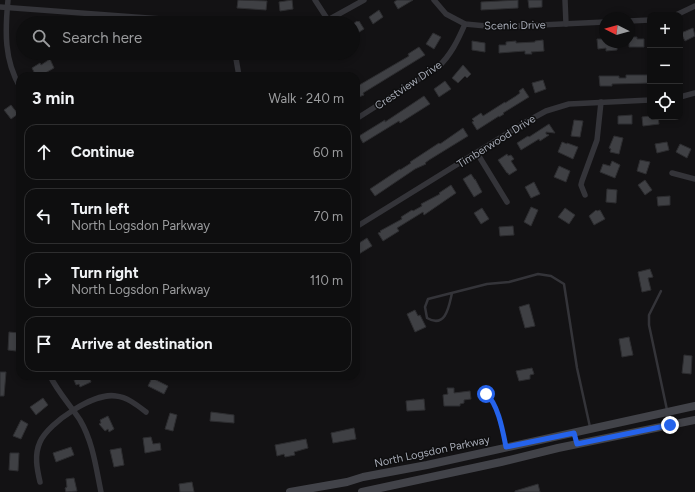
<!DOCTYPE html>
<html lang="en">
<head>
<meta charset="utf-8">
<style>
  :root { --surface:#0e0e0f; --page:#171718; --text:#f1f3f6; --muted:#9b9c9e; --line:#2e2e2f }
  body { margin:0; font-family:Figtree,sans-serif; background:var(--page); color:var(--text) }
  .controls { position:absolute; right:12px; top:12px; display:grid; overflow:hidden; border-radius:8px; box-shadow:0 2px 6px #0003 }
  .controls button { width:36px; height:36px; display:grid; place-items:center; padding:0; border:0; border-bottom:1px solid var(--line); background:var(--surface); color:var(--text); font:20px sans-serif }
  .compass { position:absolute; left:599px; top:12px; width:36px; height:36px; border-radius:50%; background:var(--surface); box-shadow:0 2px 6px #0003; rotate:276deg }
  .stop { position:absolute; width:12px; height:12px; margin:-9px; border:3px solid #2563eb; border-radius:50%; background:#fff }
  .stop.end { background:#2563eb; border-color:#fff; box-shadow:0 1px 4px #0008 }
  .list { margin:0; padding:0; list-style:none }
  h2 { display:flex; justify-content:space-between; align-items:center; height:52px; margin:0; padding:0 16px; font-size:17px }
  h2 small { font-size:13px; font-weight:400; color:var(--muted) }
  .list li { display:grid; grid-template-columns:26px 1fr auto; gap:12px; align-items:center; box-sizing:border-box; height:56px; margin:0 8px 8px; padding:0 8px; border:1px solid var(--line); border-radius:12px }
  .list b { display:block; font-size:15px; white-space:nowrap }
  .list p { margin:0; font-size:13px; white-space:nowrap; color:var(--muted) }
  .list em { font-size:13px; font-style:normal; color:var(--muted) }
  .icon { flex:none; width:22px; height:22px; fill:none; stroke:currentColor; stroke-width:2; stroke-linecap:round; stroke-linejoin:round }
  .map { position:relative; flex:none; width:695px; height:492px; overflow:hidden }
  .search { position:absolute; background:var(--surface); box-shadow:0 2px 6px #0003; left:16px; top:16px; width:344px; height:44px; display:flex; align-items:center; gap:10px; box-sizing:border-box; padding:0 14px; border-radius:22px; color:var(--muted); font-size:15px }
  .panel { position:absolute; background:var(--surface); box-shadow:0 2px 6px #0003; left:16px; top:72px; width:344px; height:308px; border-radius:12px }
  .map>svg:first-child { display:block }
  .building { fill:#3f4044; stroke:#2d2d30 }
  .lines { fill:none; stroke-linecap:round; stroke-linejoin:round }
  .service { stroke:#343439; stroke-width:2.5 }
  .minor { stroke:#343439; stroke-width:5.5 }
  .secondary { stroke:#424349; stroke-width:8 }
  .route { stroke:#2563eb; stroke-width:5 }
  .labels { text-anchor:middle; stroke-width:3; stroke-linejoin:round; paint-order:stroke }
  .street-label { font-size:11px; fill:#a5a9b4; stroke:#0e0e0f }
</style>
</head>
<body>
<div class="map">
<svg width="695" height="492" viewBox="0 0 695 492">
  <rect width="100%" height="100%" fill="#131214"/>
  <g class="building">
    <polygon points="238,0 267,1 266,10 237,8"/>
    <polygon points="292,0 293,9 280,11 279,2"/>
    <polygon points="397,0 413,0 398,9 394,2"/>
    <polygon points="518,0 518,8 481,10 481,2"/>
    <polygon points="528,0 542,0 542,7 529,8"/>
    <polygon points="379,10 383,17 373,24 369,17"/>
    <polygon points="357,21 358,22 359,21 364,29 353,36 353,24"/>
    <polygon points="693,28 695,36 685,41 681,33"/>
    <polygon points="433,33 441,37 434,49 426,44"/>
    <polygon points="629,37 637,37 637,39 644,39 644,47 629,47"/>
    <polygon points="597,39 605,39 605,42 617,42 617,50 606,51 606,48 598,49"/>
    <polygon points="543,40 544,51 531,52 532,54 525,54 525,51 499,53 499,45 506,45 506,42 516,41 516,43 535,42 535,41"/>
    <polygon points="472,41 485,43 485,52 472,50"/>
    <polygon points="419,47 425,55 363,93 364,95 356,98 356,87 409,56 408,54"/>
    <polygon points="50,59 54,68 40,76 36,76 32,68 40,63 41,65"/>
    <polygon points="463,65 471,74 467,78 465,76 458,83 452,78"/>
    <polygon points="626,75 650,75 650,83 612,84 612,86 600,86 599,76 619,76 619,78 626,78"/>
    <polygon points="543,80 546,89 535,93 532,83"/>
    <polygon points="445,81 451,89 439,97 434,89"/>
    <polygon points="523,88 529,97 503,113 504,114 499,117 499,116 477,130 472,122 474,121 472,119 481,113 483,116 505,102 505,103 516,96 520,93 519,91"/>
    <polygon points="424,96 430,104 400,123 399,121 363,143 359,136 385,120 385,122"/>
    <polygon points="11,105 18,114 11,119 4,110"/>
    <polygon points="632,115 632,124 618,124 618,116"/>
    <polygon points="650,116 658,117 659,124 643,126 642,117"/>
    <polygon points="574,120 583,121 580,137 571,136"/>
    <polygon points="549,124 555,133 546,132 546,134 549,135 540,141 539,139 521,150 517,143 528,136 529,137"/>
    <polygon points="463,128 468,136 429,160 425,163 426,164 415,169 375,196 370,189 400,169 400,170 411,163 410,162 439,143 440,144"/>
    <polygon points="614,136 623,138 619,154 610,152 611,149 609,148"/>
    <polygon points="562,142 567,144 567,143 578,147 573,159 558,152"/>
    <polygon points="667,142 669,150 657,153 655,144"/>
    <polygon points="680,144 691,149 687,158 676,152"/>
    <polygon points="507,154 508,156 511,155 514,159 511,161 517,170 509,175 508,173 507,173 498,160"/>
    <polygon points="640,160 650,162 646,174 637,171"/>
    <polygon points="612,161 620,165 615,178 600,172 603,164 610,166"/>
    <polygon points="559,166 570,171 566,182 554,177"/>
    <polygon points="471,174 475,180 475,179 482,192 474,197 463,179"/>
    <polygon points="645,180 652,190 645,195 638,185"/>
    <polygon points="534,182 540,194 531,198 525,187"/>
    <polygon points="451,185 456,193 424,215 423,212 397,228 399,231 383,241 378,233 381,232 380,231 402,219 401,217 412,210 413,211 422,206 421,204 440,194 439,193"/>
    <polygon points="607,189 617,190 616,203 606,202"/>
    <polygon points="670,196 670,205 658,206 657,197"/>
    <polygon points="531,207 538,210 531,226 524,222"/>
    <polygon points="482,208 489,219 481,224 474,213"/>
    <polygon points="565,208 575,215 569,224 558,217"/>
    <polygon points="596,210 597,211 600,210 605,219 594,225 589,216"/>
    <polygon points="513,226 514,235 500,236 499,227"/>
    <polygon points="367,238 372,246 359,254 356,250 356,245"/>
    <polygon points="650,269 653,277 648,278 651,290 642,292 638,272"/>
    <polygon points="529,304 535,326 525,328 519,307"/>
    <polygon points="415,310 418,316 420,315 426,327 415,332 407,314"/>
    <polygon points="9,332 19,333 16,351 8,350"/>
    <polygon points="629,337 633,355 622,357 619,339"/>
    <polygon points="684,355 692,356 691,374 682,373"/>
    <polygon points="532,368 534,374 530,375 530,379 519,381 516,371"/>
    <polygon points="0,372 6,372 4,396 0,396"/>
    <polygon points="82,376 89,376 91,382 80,387 79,384 76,385 74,380"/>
    <polygon points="152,378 168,386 164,394 148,386"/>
    <polygon points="447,388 454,388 454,393 470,391 471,399 464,400 464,403 460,404 460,406 444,406 443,395 448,394"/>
    <polygon points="43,398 48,405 36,415 30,407"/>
    <polygon points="424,399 425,410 407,411 406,401"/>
    <polygon points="211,412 234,415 234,423 210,421"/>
    <polygon points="170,413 177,415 173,431 165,429"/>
    <polygon points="108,416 114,429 109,432 108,429 105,431 99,424 101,423 100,420"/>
    <polygon points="21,420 28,424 21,439 13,436"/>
    <polygon points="354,428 356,439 333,443 331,433"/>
    <polygon points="151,437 153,444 160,443 161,450 145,453 143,438"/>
    <polygon points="306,439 308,448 294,452 295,455 285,457 284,454 277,456 275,445"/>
    <polygon points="71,447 74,455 56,462 53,453"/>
    <polygon points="121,448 124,465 114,467 110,450"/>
    <polygon points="10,453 19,453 18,471 9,470"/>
    <polygon points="74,478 77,491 66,492 65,488 67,487 66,479"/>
    <polygon points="192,482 194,492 180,492 179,484"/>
    <polygon points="538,484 540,492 515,492 515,491"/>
  </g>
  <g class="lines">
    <g class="service">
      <polyline points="661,291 649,315 649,325 667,410"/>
      <path d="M452,293C449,306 446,329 427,318L425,307L428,299L487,284L509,282L538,274L551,276L564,284L577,368L590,427"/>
      <path d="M479,394L486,393C498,403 503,432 506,447"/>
    </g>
    <g class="minor">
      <path d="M8,0C5,31 4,60 20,87"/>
      <polyline points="315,0 328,20"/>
      <polyline points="434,0 446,14 465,24 497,27 605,22"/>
      <polyline points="565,0 566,24"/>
      <polyline points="0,7 216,23"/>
      <polyline points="676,15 695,6"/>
      <polyline points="629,21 650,20"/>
      <polyline points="321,23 328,20 364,0"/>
      <polyline points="235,53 239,76"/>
      <polyline points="680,97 695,93"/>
      <path d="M356,119L438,67C451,55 458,40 465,24"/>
      <polyline points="477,153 507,202"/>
      <polyline points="672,173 695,179"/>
      <polyline points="585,195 581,185 582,181 597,140 601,102"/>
      <polyline points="356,227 524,123 546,111 569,104 650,100"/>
      <path d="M50,376C58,392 70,405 80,420C93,442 96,468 101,492"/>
      <polyline points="667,412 670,425"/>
      <path d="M40,482C37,469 34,455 40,442C49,422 95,392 116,396C127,397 137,405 146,412"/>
    </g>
    <g class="secondary">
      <polyline points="290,492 347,482 363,477 427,465 695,406"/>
      <polyline points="362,492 501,462 558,448 695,420"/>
    </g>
  </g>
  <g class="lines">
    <path class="route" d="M486,394C498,403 503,432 506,447L574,433L577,444L670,425"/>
  </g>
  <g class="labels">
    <g class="street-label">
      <text transform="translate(515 25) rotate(-1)" y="4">Scenic Drive</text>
      <text transform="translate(408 85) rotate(-34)" y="4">Crestview Drive</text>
      <text transform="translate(496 141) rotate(-32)" y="4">Timberwood Drive</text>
      <text transform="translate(432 451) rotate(-12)" y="4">North Logsdon Parkway</text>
    </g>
  </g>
</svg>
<div class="controls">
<button>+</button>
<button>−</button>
<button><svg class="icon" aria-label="locate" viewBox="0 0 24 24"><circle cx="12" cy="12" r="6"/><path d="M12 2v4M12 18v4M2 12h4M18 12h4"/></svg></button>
</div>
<svg class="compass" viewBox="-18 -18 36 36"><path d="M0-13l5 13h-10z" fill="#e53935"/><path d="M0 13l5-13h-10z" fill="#9b9c9e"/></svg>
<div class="stop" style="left:486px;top:394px"></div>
<div class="stop end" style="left:670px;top:425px"></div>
<div class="search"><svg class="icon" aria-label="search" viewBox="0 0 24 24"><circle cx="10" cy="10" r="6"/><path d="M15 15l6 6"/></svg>Search here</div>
<section class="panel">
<h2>3 min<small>Walk · 240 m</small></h2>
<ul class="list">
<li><svg class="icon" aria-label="ahead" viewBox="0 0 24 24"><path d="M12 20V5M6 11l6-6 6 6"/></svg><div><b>Continue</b></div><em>60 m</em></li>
<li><svg class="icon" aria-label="left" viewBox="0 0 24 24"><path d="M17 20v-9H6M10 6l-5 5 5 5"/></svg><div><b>Turn left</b><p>North Logsdon Parkway</p></div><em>70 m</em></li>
<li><svg class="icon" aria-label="right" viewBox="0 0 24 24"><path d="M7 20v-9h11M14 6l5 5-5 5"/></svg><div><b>Turn right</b><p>North Logsdon Parkway</p></div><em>110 m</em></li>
<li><svg class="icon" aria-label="arrive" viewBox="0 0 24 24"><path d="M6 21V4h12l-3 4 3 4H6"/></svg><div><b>Arrive at destination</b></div></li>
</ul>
</section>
</div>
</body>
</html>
